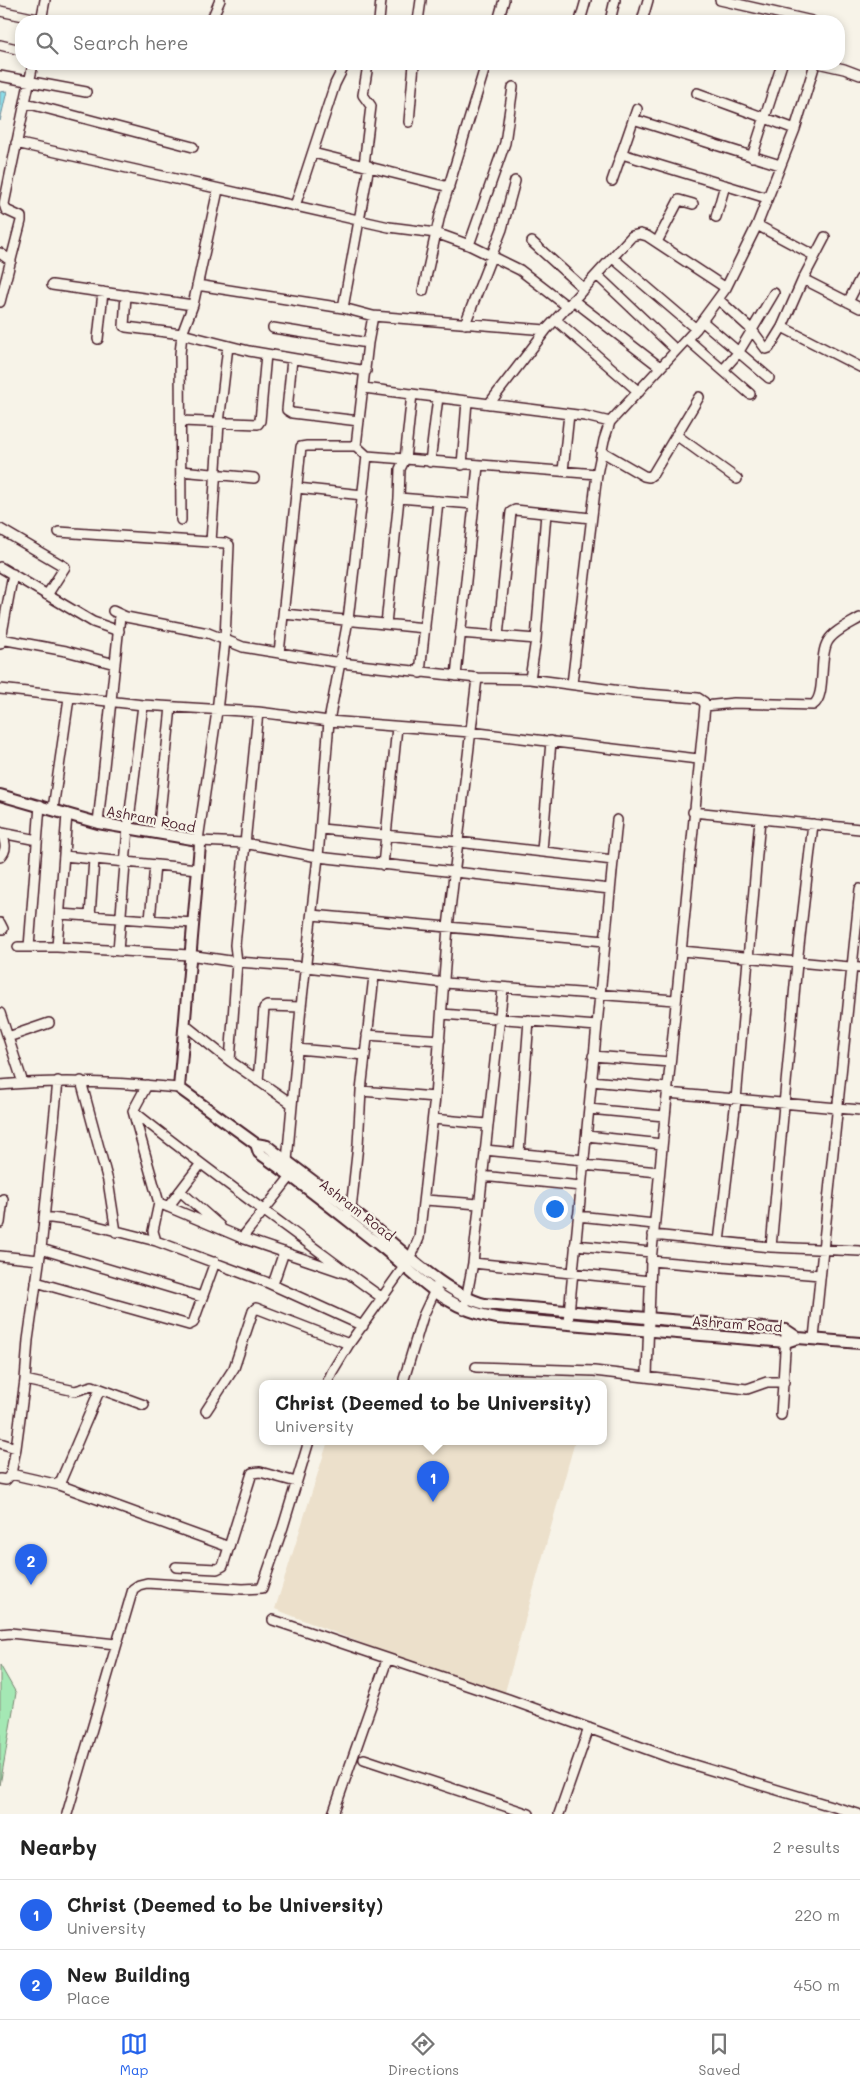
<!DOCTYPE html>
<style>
body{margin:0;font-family:Mali,sans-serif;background:#f2f2f2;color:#222}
.you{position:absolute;left:554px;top:1208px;width:18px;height:18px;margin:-12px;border:4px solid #fff;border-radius:50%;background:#1a73e8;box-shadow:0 0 0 8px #1a73e833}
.badge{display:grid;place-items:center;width:32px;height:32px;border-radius:50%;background:#2563eb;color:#fff;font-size:16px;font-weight:700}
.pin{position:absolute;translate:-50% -41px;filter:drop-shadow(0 1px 2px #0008)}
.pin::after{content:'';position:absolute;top:26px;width:18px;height:15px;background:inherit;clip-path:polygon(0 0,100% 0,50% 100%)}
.popup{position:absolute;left:259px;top:1380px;width:348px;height:65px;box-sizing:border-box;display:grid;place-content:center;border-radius:10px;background:#fff;filter:drop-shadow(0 1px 4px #0005);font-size:16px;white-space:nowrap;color:#767676}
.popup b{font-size:19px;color:#222}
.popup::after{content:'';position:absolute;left:50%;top:100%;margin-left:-10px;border:10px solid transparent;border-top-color:#fff}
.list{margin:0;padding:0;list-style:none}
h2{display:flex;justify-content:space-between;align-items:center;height:65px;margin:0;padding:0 20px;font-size:21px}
h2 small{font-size:16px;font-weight:400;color:#767676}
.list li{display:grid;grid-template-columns:32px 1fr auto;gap:15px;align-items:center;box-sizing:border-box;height:70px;padding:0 20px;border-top:1px solid #e0e0e0}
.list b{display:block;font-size:19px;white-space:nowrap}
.list p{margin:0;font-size:16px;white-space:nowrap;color:#767676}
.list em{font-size:16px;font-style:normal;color:#767676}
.icon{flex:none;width:28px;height:28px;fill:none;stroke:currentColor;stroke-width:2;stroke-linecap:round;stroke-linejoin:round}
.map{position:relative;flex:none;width:860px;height:1814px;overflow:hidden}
.search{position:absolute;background:#fff;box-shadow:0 2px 8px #0003;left:15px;right:15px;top:15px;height:55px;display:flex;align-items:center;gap:12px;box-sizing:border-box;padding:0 18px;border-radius:20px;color:#767676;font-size:19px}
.sheet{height:205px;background:#fff}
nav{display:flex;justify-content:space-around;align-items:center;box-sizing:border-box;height:70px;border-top:1px solid #e0e0e0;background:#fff;font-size:14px;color:#767676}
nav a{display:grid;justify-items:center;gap:2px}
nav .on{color:#2563eb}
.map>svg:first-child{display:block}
.built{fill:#ece0cb}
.green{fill:#a4e8b4;stroke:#778470}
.water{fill:#8cdce7;stroke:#72909c}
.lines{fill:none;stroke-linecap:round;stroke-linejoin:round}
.minor-casing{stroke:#4a1f2b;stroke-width:12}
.tertiary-casing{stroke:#4a1f2b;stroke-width:14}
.minor{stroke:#f7f3e8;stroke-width:9}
.tertiary{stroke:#f7f3e8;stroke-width:10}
.labels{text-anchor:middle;stroke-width:4.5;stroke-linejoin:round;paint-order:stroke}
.street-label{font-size:14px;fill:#4a1f2b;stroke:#f7f3e8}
</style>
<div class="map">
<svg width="860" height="1814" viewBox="0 0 860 1814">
<rect width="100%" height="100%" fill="#f7f3e8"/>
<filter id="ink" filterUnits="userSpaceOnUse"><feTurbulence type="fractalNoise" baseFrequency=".02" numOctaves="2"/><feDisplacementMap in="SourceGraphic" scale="10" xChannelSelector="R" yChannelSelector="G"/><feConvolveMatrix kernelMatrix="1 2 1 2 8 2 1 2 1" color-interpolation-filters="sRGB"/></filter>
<g filter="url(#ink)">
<path class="built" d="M 328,1441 L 575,1441 L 503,1699 L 275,1609 Z"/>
<path class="green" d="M 0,1665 L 16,1693 L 0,1785 Z"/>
<path class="water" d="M 7,91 L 0,121 L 0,92 Z"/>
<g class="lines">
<defs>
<path id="minor" d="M 720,0 L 812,21
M 0,11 L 47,21
M 41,21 L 45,0
M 211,21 L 220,0
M 379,21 L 381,0
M 418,21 L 421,0
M 498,21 L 504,0
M 580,21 L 586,0
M 610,21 L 615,0
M 642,21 L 648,0
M 0,45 L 21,50
M 822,64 L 844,69 L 860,75
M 0,76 L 86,92
M 513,87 L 505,143 L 469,245 L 520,270 L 568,307
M 697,93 L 795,129
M 26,103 L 193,147
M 633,119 L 780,165
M 409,122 L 414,64
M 16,143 L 389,227 L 436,233 L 469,245
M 313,153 L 449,187
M 622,154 L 767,198
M 752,157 L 782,64
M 364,165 L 371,106 L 363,95 L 367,71 L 365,64
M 612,181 L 637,109
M 295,206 L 335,84 L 345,64
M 716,217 L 725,185
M 757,225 L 815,256
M 532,242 L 584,289
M 657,242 L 679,200 L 693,204
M 0,253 L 11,261
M 613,258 L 696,329
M 597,275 L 676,350
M 803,279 L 860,308
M 52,285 L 193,305
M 197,285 L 343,308 L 373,316 L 546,330
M 423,291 L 440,215 L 486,64
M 126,295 L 124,326 L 126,327 L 182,334 L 249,351 L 366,371
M 718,299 L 752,330 L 774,293
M 573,300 L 660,367
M 0,302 L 21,221 L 21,217 L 6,210 L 4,204 L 33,64
M 848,302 L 860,279
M 343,308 L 369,166
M 556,320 L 639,392
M 702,321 L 769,378
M 465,324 L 502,229 L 515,181
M 782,327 L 803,279 L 825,237
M 273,328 L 368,343
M 98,339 L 103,292
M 687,339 L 750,394
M 292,359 L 287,410 L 292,413 L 359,421
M 723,370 L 738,353 L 752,330 L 766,349 L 769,348 L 782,327 L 860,367
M 364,388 L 585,416 L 610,422
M 489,404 L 546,330 L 632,236 L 640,234 L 647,236 L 726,288
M 181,421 L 258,424 L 260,421 L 266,354
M 676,435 L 737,479
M 601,451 L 644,476 L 649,477 L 653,474 L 699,397
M 367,456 L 597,474
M 430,462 L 438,397
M 462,465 L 467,401
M 181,471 L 254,478
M 563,471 L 569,414
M 297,488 L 363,495
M 399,498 L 473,504
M 181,520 L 180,354 L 182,334 L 193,305 L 218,190
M 0,529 L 65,567 L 47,595
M 59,532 L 225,543 L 229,545 L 225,640 L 217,711 L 198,840
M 211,542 L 219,423 L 228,346
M 0,567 L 93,622 L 119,631
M 113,611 L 126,617 L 208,633 L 243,647 L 341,663 L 477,678 L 530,679 L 636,693 L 698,698 L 704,702 L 705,706 L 651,1261 L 647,1376
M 284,614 L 425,628
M 386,624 L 399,498 L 400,469 L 405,459 L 412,394
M 460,633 L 536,639
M 498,636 L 511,512 L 515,510 L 591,518
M 1,639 L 66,651 L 115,664
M 0,644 L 13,574
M 279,653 L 301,447 L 307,446 L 356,446
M 420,673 L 438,501
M 456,676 L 478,466
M 530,679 L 536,639 L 546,513
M 572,684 L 597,474 L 604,440 L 610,422 L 696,329 L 726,288 L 757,225 L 795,129 L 815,64
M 0,689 L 143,705 L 258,712 L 329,721 L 470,732 L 698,759
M 705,706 L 734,703 L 813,705 C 827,696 818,656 828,641 C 834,631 850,624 860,618
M 53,809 L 69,698
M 693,812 L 860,829
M 98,823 L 120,616
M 321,829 L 458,842 L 613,860
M 0,832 L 2,833 C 5,842 8,850 0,857
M 2,833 L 37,840
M 158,833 L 171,707
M 199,841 L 244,843 L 318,857 L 610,889
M 542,851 L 551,741
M 64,856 L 198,869
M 383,865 L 397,727
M 60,914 L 193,923
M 312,915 L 605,941
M 90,916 L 94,859
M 150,920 L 155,865
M 0,923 L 3,929
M 18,947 L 57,947 L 189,955 L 237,962 L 306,967 L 445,983 L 675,1000
M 29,947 L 40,805
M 57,947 L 67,814
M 118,951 L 128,828 L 143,705
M 682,951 L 860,968
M 0,1013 L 23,1083
M 442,1014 L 597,1026
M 185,1025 L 230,1061 L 292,1104
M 367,1035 L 440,1040
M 8,1037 L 49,1023
M 297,1049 L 365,1055
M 593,1056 L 670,1062
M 230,1061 L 237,962 L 235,945 L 258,712
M 81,1081 L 108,1181 L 116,1232
M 258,1081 L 264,1008 L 267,1006 L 301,1007
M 591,1081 L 667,1088
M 0,1085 C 60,1079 119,1082 179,1088
M 147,1085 L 133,1111 L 159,1203 L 242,1238 L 345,1273
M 361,1091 L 435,1097
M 667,1093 L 860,1110
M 589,1109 L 664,1116
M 133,1111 C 188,1155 244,1196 301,1238 C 328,1258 354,1278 381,1297
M 433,1119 L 487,1124
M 587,1136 L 662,1144
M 485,1150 L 584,1160
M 519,1153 L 529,1020
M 583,1165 L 659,1172
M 283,1166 L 287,1161 L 301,1007 L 318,857 L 329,721 L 348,620 L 367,456 L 356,446 L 368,343 L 373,316
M 482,1176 L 581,1186
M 180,1191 L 220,1226
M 425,1200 L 479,1204
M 159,1203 L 153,1231 L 156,1241 L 266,1282 L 363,1326
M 168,1207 L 200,1165
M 348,1213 L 351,1209 L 358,1145 L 361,1091 L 374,976
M 578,1216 L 654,1224
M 44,1217 L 81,1222 L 156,1241
M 0,1223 L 3,1199
M 653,1235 L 771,1247 L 860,1251
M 242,1238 L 291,1176
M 719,1242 L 736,1100 L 760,819
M 575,1245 L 651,1252
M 771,1247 L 797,963 L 813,824
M 41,1249 L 202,1297
M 0,1256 L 39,1260
M 651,1261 L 820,1275
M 473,1263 L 650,1281
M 36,1282 L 189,1325 L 193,1323 L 215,1262
M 273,1284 L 284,1252
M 464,1310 L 473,1263 L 503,988
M 568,1323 L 617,820
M 814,1338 L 860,889
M 476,1367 L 594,1371 L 747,1389 L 767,1382 L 784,1382
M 404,1379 L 423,1316 L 437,1286
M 25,1380 L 75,1391 L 92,1386 L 144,1405
M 327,1383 L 332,1372 L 349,1344 L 411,1257 L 419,1238 L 435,1097 L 448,927 L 477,678
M 206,1411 L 234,1368 L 253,1311 L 256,1308 L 349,1344
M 781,1415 L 786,1335
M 0,1443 L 16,1448
M 11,1474 L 59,1485 L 229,1547
M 0,1479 L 6,1480 L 11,1474 L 16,1448 L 25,1380 L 28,1340 L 41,1249 L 58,1081
M 59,1485 L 100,1389
M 176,1567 L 217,1569 L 223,1566 L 252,1473 L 260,1472 L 296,1482
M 273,1620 L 508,1699 L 674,1759 L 858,1814
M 0,1634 L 10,1633 L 116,1644
M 364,1759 L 529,1814
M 67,1814 L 133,1589 L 139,1585 L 147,1583 L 243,1589 L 262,1588 L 283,1527 L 309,1441
M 333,1814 L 387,1660
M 559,1814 L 589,1728"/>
<path id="tertiary" d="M 0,795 L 98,823 L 198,840 L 200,845 L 179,1088 L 256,1144 L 267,1146 C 302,1173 338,1199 373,1227 C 404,1252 447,1295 485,1304 L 786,1330 L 798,1338
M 256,1144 L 259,1153 C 302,1183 342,1216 383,1248 C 422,1280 445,1309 497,1318 L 786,1342 L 798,1338 L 860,1343"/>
</defs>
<use href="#minor" class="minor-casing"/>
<use href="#tertiary" class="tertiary-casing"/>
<use href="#minor" class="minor"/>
<use href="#tertiary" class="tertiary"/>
</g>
</g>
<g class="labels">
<g class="street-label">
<text transform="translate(151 819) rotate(11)" y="5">Ashram Road</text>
<text transform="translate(357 1210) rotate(38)" y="5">Ashram Road</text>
<text transform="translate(737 1324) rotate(4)" y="5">Ashram Road</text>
</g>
</g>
</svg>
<div class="you"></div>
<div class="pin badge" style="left:433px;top:1502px">1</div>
<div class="popup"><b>Christ (Deemed to be University)</b>University</div>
<div class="pin badge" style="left:31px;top:1585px">2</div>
<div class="search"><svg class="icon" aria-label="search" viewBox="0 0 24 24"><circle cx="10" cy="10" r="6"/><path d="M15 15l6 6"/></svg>Search here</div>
</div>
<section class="sheet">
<h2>Nearby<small>2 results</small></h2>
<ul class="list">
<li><span class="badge">1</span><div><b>Christ (Deemed to be University)</b><p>University</p></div><em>220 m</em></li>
<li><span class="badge">2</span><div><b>New Building</b><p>Place</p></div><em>450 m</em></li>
</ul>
</section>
<nav>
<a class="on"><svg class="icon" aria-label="map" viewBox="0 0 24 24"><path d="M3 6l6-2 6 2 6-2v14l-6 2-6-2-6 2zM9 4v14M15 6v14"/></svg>Map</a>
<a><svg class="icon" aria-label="directions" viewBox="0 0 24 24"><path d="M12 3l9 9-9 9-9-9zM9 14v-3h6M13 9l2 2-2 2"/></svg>Directions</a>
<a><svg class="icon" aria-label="saved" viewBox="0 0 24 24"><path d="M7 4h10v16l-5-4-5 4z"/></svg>Saved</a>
</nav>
